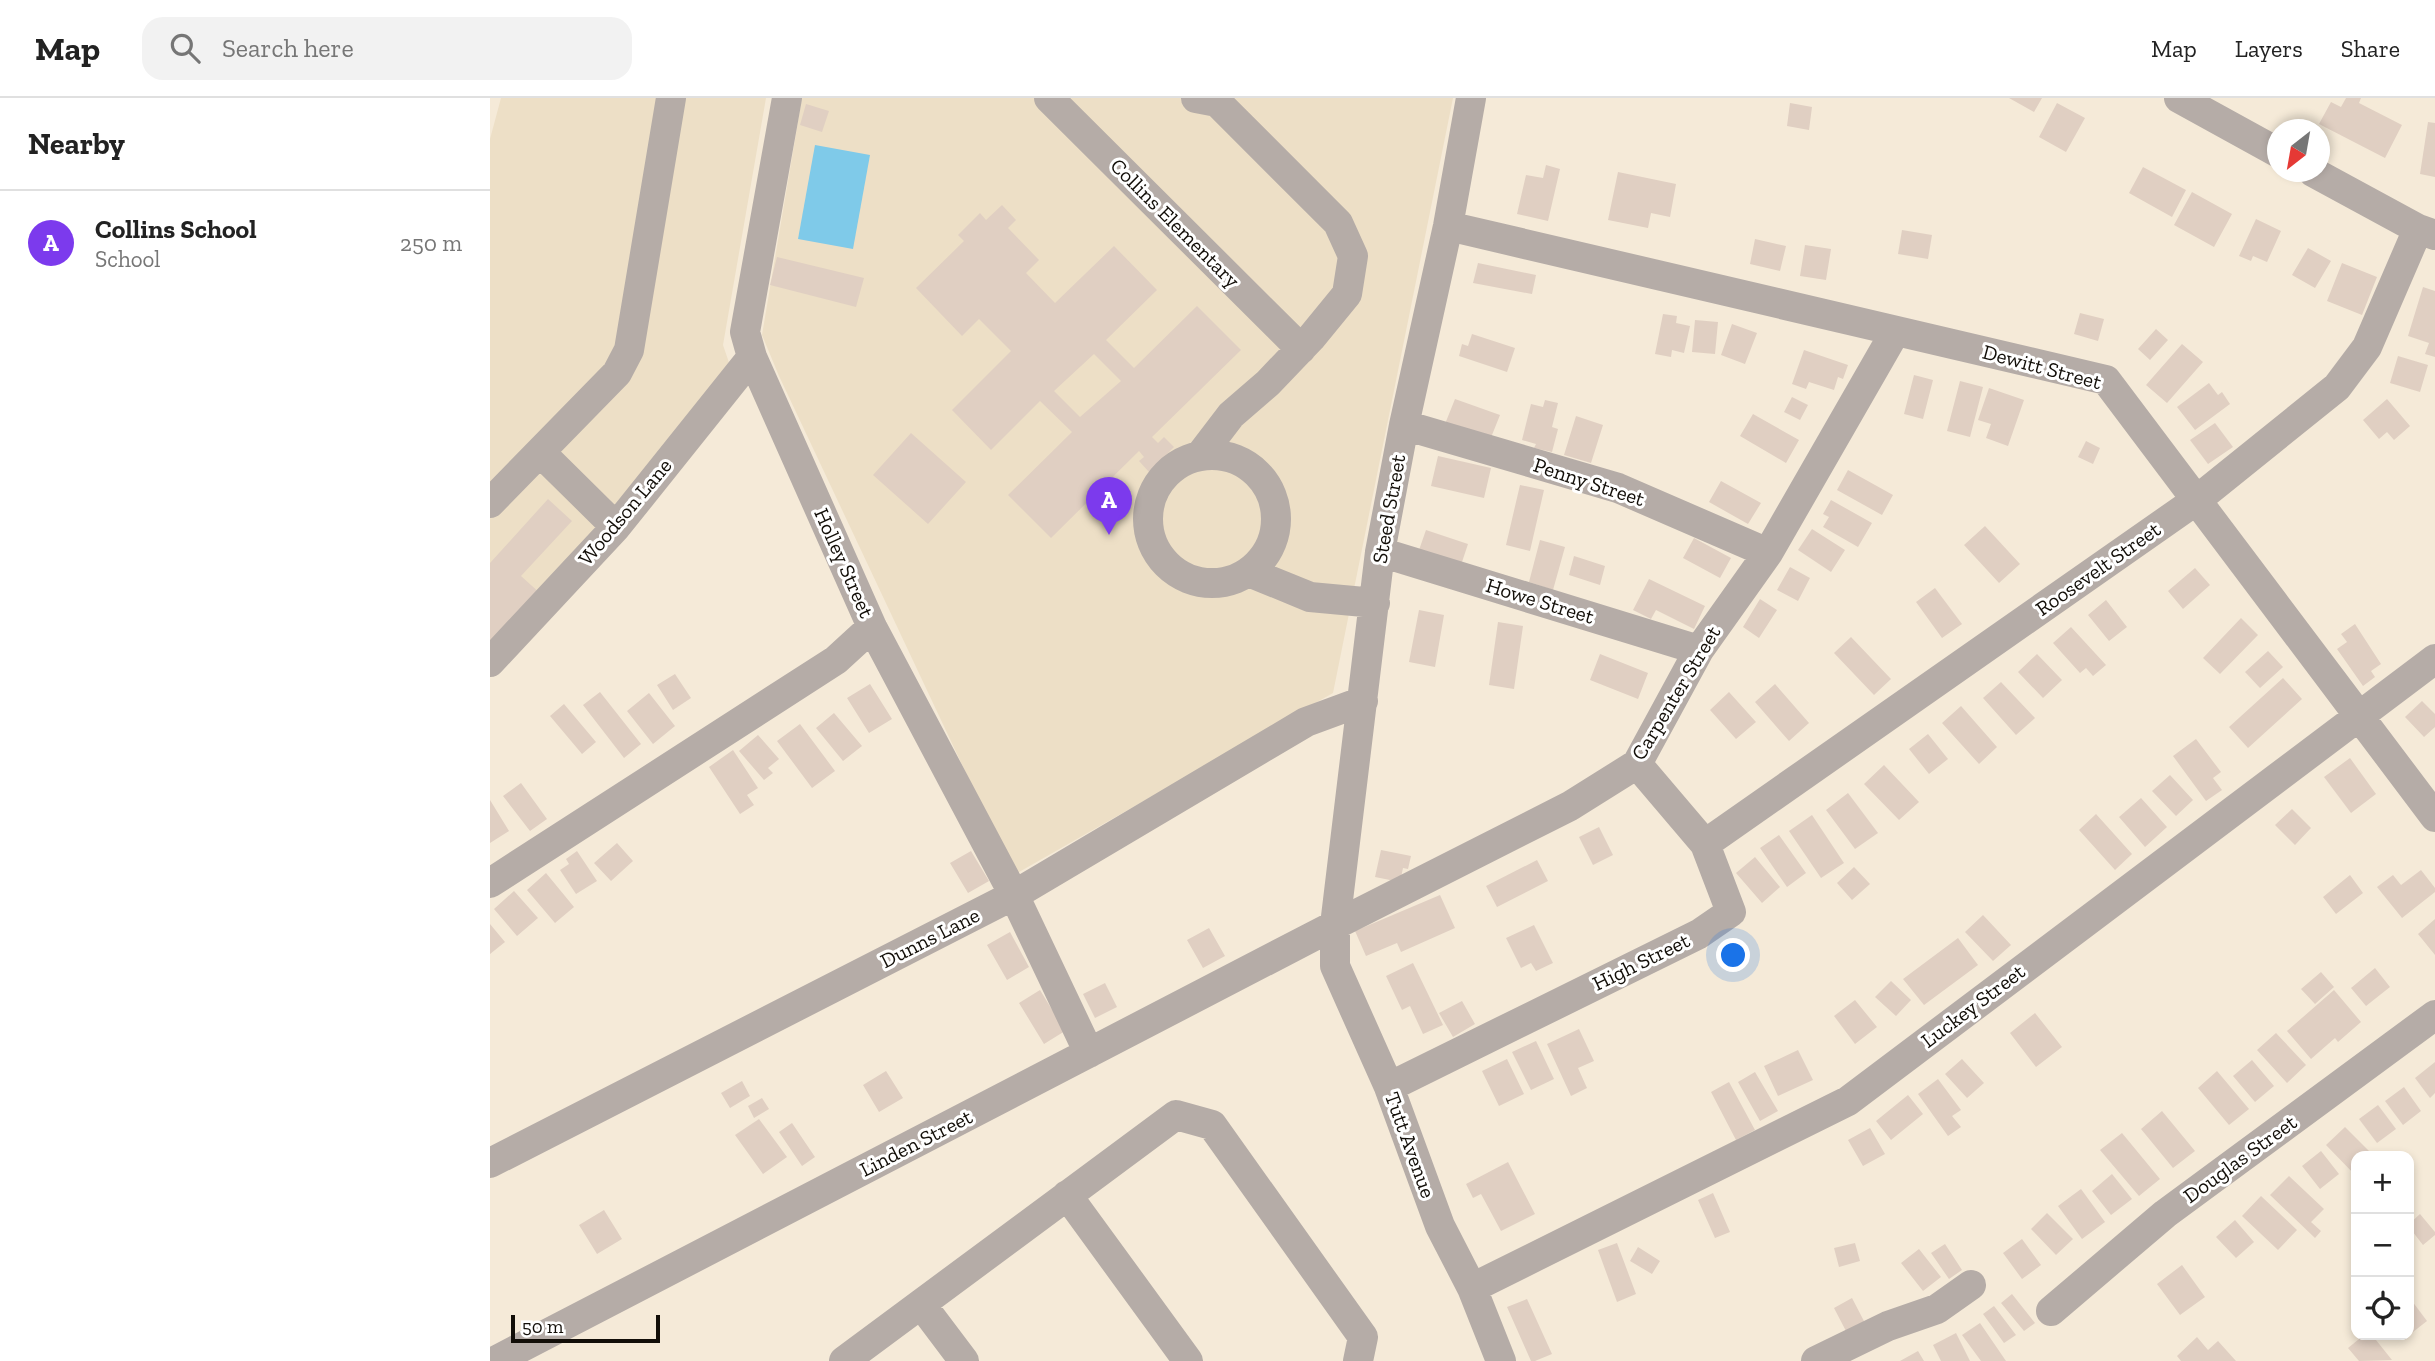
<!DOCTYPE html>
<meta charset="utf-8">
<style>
body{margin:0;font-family:"Zilla Slab",serif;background:#f2f2f2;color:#222}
.controls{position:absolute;right:21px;bottom:21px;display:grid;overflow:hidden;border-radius:14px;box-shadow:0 4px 10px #0003}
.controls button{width:63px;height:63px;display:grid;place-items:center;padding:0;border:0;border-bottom:2px solid #e0e0e0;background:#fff;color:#222;font:35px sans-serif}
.compass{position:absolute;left:1777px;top:21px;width:63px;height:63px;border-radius:50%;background:#fff;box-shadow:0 4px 10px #0003;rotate:211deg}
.scale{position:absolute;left:21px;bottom:18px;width:149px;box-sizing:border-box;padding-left:7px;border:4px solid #120e08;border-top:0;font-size:19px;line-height:24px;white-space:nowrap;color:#120e08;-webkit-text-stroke:5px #fff;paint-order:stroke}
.you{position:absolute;left:1244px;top:858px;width:24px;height:24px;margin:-18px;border:5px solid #fff;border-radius:50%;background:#1a73e8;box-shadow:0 0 0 10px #1a73e833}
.badge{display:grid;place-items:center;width:46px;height:46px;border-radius:50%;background:#7c3aed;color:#fff;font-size:23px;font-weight:700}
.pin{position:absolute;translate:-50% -58px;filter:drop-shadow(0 2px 4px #0008)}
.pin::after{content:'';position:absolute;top:37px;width:24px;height:21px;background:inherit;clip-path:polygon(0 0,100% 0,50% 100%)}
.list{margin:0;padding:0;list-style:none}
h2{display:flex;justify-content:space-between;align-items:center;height:91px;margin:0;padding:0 28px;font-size:30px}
h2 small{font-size:23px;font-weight:400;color:#767676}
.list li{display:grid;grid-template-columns:46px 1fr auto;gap:21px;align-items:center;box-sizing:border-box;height:105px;padding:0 28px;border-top:2px solid #e0e0e0}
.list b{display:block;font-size:26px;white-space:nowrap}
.list p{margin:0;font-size:23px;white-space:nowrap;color:#767676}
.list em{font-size:23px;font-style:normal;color:#767676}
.icon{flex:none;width:38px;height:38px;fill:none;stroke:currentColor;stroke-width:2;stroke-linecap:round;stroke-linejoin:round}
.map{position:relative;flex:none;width:1945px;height:1263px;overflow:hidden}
header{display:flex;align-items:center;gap:42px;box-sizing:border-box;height:98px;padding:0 35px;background:#fff;border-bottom:2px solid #e0e0e0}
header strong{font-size:33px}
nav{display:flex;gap:38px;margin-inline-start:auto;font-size:24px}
.search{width:490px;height:63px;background:#f2f2f2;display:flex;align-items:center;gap:18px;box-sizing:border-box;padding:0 24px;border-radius:21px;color:#767676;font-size:26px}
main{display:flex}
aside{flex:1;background:#fff}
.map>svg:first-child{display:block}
.built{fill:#eddfc6}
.water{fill:#7fcae9}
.building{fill:#e0cfc2;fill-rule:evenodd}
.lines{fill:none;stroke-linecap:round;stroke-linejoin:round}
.minor{stroke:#b5aca7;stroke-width:30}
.labels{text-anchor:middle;stroke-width:6;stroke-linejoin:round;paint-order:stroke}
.street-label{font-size:21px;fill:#120e08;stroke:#fff}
</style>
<header>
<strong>Map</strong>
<div class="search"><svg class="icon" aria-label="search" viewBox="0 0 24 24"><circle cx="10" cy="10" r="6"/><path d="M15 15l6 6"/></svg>Search here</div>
<nav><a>Map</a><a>Layers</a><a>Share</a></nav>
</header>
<main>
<aside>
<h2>Nearby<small></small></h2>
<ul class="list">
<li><span class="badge">A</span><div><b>Collins School</b><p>School</p></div><em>250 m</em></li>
</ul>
</aside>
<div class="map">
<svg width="1945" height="1263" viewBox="0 0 1945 1263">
<rect width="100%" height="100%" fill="#f5ead8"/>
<path class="built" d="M 11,0 L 276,0 L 233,247 L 250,297 L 0,573 L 0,41 Z
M 312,0 L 963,0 L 843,595 L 524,777 L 289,278 L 272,237 Z"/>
<path class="water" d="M 325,47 L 380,57 L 363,151 L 308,141 Z"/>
<path class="building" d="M 1519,0 L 1552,0 L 1544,14 Z
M 1856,0 L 1871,0 L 1869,5 L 1912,27 L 1895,60 L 1829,26 L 1841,4 L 1851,9 Z
M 1300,5 L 1322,9 L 1319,32 L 1297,28 Z
M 1567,5 L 1595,20 L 1576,54 L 1549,39 Z
M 316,6 L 339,13 L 332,34 L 310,27 Z
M 1938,24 L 1945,25 L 1945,79 L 1930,76 Z
M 1056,67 L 1070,71 L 1058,123 L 1027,116 L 1036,77 L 1053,80 Z
M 1653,69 L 1696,92 L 1682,119 L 1639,95 Z
M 1128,74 L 1186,86 L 1180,119 L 1161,115 L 1158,130 L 1118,122 Z
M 1702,94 L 1742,116 L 1724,149 L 1684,127 Z
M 512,107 L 526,122 L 518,130 L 549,162 L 536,175 L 565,205 L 624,148 L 667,192 L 616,242 L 644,270 L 707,208 L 751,252 L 662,339 L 668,345 L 674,339 L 684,349 L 659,374 L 649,363 L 654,359 L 649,353 L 561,440 L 518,397 L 582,334 L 550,303 L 501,352 L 462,312 L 521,253 L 489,221 L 472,238 L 426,190 L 474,143 L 468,137 L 490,115 L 496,122 ZM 604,256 L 631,283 L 590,319 L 564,293 Z
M 1766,121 L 1791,133 L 1777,164 L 1763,158 L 1761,163 L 1749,158 Z
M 1412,132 L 1442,137 L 1438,161 L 1408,156 Z
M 1265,141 L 1296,148 L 1290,173 L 1260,166 Z
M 1315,147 L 1341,151 L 1336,182 L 1310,178 Z
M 1818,150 L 1841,163 L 1825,190 L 1802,177 Z
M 287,159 L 374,180 L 366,209 L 280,187 Z
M 988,165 L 1046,177 L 1042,196 L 983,185 Z
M 1852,165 L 1887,179 L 1872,217 L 1837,203 Z
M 1933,189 L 1945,193 L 1945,259 L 1935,256 L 1939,245 L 1918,238 Z
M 1590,215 L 1614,221 L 1608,243 L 1584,236 Z
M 1173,216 L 1187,218 L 1186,225 L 1200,228 L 1194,255 L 1182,252 L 1181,259 L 1165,256 Z
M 1205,222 L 1228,224 L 1225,256 L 1202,254 Z
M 1242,226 L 1267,235 L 1255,266 L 1231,257 Z
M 1666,231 L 1678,242 L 1660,262 L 1648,251 Z
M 982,236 L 1025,250 L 1017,274 L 969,258 L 972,246 L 978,248 Z
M 1692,246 L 1713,264 L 1677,305 L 1656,287 Z
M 1314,252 L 1358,267 L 1353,281 L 1348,279 L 1344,292 L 1319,284 L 1316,291 L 1302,286 Z
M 1908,258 L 1938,267 L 1930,294 L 1900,285 Z
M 1424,277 L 1443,282 L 1433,321 L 1414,316 Z
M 1470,283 L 1493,289 L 1480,339 L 1457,333 Z
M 1719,285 L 1728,297 L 1732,294 L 1740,306 L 1705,332 L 1687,309 Z
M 1499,290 L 1534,302 L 1518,348 L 1496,340 L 1501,326 L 1488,322 Z
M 1302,299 L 1318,307 L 1310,322 L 1294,314 Z
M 965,301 L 1010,317 L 1000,342 L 955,326 Z
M 1897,301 L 1920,328 L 1904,342 L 1897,334 L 1889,341 L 1873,322 Z
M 1055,302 L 1068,305 L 1062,329 L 1068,331 L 1062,354 L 1044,350 L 1046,346 L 1032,342 L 1041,306 L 1053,309 Z
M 1263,316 L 1309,342 L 1296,365 L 1250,338 Z
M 1086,318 L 1113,327 L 1101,365 L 1074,357 Z
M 1725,325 L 1743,349 L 1718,366 L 1700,342 Z
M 421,335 L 476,384 L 438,426 L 383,377 Z
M 1596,343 L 1610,350 L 1603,366 L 1588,359 Z
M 948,358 L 1001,370 L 994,400 L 941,388 Z
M 1358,372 L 1403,397 L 1392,417 L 1347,392 Z
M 1231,383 L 1271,405 L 1258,426 L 1219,404 Z
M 1030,387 L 1054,392 L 1040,453 L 1016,447 Z
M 58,401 L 82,423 L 31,478 L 52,497 L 0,554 L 0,465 Z
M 1341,402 L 1382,425 L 1368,449 L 1333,429 L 1339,419 L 1333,416 Z
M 1495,428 L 1530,466 L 1509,485 L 1474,447 Z
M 1322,431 L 1355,452 L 1341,474 L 1308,452 Z
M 936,432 L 978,446 L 971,467 L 929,452 Z
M 1204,440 L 1241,460 L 1230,480 L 1193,460 Z
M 1050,442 L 1075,449 L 1063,492 L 1039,484 Z
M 1084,458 L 1115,468 L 1110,487 L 1079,477 Z
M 1300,469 L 1320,480 L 1308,503 L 1287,492 Z
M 1705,470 L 1720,487 L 1693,511 L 1678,493 Z
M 1159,481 L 1215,508 L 1204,531 L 1166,512 L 1161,521 L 1143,512 Z
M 1445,490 L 1472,526 L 1452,540 L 1426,504 Z
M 1270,501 L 1287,512 L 1269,540 L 1253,529 Z
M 1616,502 L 1637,529 L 1619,543 L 1598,517 Z
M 929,512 L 954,517 L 945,569 L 919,564 Z
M 1751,520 L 1768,537 L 1730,576 L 1713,560 Z
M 1008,524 L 1033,528 L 1024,591 L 999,587 Z
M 1865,526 L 1891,566 L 1881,573 L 1885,579 L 1873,588 L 1847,551 L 1857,544 L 1851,536 Z
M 1581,529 L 1616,567 L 1603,578 L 1596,570 L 1590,575 L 1563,545 Z
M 1361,539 L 1401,581 L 1384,597 L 1344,555 Z
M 1778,553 L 1793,569 L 1770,590 L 1755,574 Z
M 1110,556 L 1158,575 L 1148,601 L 1100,582 Z
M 1547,556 L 1572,582 L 1553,600 L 1528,574 Z
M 185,576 L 201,600 L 183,612 L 167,587 Z
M 1793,580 L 1812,601 L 1758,650 L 1739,629 Z
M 1511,584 L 1545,620 L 1526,637 L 1493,600 Z
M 380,586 L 402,621 L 379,635 L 357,600 Z
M 1285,586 L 1319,625 L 1299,643 L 1265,604 Z
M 110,594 L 151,646 L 134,660 L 93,607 Z
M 1239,594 L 1266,624 L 1246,641 L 1220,612 Z
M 159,595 L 185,628 L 163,646 L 137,613 Z
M 1932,603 L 1945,616 L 1945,629 L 1934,639 L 1915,619 Z
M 74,606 L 106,644 L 92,656 L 60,618 Z
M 1471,608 L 1507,649 L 1489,666 L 1452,625 Z
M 344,615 L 372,648 L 353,663 L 326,630 Z
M 310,626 L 345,673 L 322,690 L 287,643 Z
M 1438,636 L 1458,661 L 1439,676 L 1419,651 Z
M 268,637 L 289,661 L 278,670 L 283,675 L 274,682 L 249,653 Z
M 1706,641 L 1731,674 L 1723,680 L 1732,692 L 1716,703 L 1683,658 Z
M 243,652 L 268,690 L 257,697 L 264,707 L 250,716 L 219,669 Z
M 1860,660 L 1886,696 L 1861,715 L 1834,679 Z
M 1394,667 L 1429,704 L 1409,722 L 1374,686 Z
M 1680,677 L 1703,702 L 1686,718 L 1662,693 Z
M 31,685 L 57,721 L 40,733 L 13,698 Z
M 1358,695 L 1388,735 L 1365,751 L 1336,712 Z
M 1651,700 L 1677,729 L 1655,749 L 1629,719 Z
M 0,702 L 19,733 L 0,745 Z
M 1802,711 L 1821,730 L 1805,747 L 1785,727 Z
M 1606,716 L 1642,756 L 1625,772 L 1589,732 Z
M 1322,717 L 1354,765 L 1331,780 L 1299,733 Z
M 1109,729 L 1123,757 L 1103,767 L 1089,739 Z
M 1289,737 L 1316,775 L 1297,789 L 1270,750 Z
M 127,745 L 143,763 L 121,783 L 104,765 Z
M 891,752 L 921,758 L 918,771 L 913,770 L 910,784 L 885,779 Z
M 87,753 L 107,783 L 86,796 L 70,772 L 79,766 L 76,761 Z
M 481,753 L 499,783 L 478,795 L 460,765 Z
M 1265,759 L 1290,789 L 1272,805 L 1246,775 Z
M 1047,762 L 1058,783 L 1007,809 L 996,788 Z
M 1364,769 L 1380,786 L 1362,802 L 1347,785 Z
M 1931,772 L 1945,790 L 1945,794 L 1912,820 L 1887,789 L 1903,777 L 1911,787 Z
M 56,775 L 84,809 L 65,825 L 37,792 Z
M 1860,777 L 1873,795 L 1846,816 L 1833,799 Z
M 24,793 L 48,820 L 27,838 L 4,811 Z
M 950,797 L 965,830 L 911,854 L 907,845 L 876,858 L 865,833 Z
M 1493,817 L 1521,847 L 1503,863 L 1475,834 Z
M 1945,821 L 1945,857 L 1928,836 Z
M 0,826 L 15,844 L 0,856 Z
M 1044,827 L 1063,865 L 1046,873 L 1041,865 L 1031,870 L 1016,840 Z
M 719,830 L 735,858 L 713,870 L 697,842 Z
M 520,834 L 539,869 L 517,882 L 497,847 Z
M 1468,840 L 1488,867 L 1434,907 L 1413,881 Z
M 923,865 L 953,927 L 933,936 L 920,908 L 912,912 L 896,878 Z
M 1885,870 L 1900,889 L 1876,908 L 1861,890 Z
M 1831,874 L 1844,889 L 1825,906 L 1811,891 Z
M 1401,883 L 1421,902 L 1406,918 L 1385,899 Z
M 615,885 L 627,909 L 605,920 L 593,896 Z
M 550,892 L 575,933 L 554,946 L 529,905 Z
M 1844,892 L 1871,924 L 1848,944 L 1845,940 L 1821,961 L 1797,933 Z
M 1365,902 L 1387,929 L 1365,946 L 1344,918 Z
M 972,903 L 985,926 L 963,939 L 949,915 Z
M 1545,915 L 1572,949 L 1546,969 L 1520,935 Z
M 1089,931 L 1104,963 L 1088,970 L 1097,990 L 1081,998 L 1057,946 Z
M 1786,935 L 1816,967 L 1797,985 L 1767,952 Z
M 1046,943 L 1064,981 L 1041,992 L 1022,954 Z
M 1308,952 L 1323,982 L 1288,998 L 1274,968 Z
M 1017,961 L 1034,996 L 1009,1008 L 992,973 Z
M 1472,961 L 1494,985 L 1477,1000 L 1455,976 Z
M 1762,962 L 1784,988 L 1765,1004 L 1743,978 Z
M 1945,964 L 1945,995 L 1940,1000 L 1925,980 Z
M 396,973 L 413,1000 L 389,1014 L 373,987 Z
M 1727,973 L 1759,1011 L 1739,1027 L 1708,990 Z
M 1265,974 L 1288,1013 L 1270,1023 L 1248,984 Z
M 1448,981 L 1471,1012 L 1462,1018 L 1471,1029 L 1458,1038 L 1428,996 Z
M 252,983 L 260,998 L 240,1010 L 231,995 Z
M 1239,984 L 1265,1032 L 1246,1042 L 1221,994 Z
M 1914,989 L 1931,1013 L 1913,1027 L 1895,1003 Z
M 1418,997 L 1433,1016 L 1401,1042 L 1386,1023 Z
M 272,1000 L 279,1011 L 264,1020 L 258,1008 Z
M 1888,1007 L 1906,1031 L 1887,1045 L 1869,1021 Z
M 1672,1013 L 1705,1053 L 1683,1070 L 1651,1031 Z
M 269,1021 L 297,1059 L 273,1076 L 245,1037 Z
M 302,1025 L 325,1059 L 312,1068 L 289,1034 Z
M 1855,1029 L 1884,1058 L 1866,1058 L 1866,1078 L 1836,1047 Z
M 1380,1030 L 1395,1056 L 1373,1068 L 1358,1042 Z
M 1632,1035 L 1670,1081 L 1649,1098 L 1610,1052 Z
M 1831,1053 L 1849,1076 L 1830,1091 L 1812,1068 Z
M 1018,1064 L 1045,1116 L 1011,1133 L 991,1096 L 983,1100 L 976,1086 Z
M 1622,1076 L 1642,1101 L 1621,1117 L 1602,1093 Z
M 1799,1078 L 1834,1111 L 1821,1124 L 1831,1133 L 1825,1140 L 1780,1097 Z
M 1591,1091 L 1615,1124 L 1592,1141 L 1568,1108 Z
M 1223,1095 L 1240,1134 L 1225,1140 L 1208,1102 Z
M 1771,1098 L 1807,1132 L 1788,1152 L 1752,1118 Z
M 114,1112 L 132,1141 L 107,1156 L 89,1127 Z
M 1557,1115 L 1583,1141 L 1566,1157 L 1541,1131 Z
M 1930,1116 L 1945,1134 L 1945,1137 L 1933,1147 L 1919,1129 L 1919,1126 Z
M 1745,1122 L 1764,1144 L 1746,1160 L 1726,1139 Z
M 1532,1141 L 1551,1167 L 1532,1181 L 1513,1155 Z
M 1127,1145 L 1146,1196 L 1127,1204 L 1108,1152 Z
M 1365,1145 L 1370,1163 L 1349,1169 L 1344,1150 Z
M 1455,1146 L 1472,1172 L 1459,1181 L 1441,1155 Z
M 1148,1149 L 1170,1163 L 1162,1176 L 1140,1163 Z
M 1429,1151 L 1451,1179 L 1433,1193 L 1411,1165 Z
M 1692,1167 L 1715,1199 L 1690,1217 L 1667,1186 Z
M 1522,1196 L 1545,1225 L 1534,1233 L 1511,1205 Z
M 1919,1199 L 1937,1223 L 1914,1241 L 1911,1237 L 1919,1237 Z
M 1362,1200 L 1375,1225 L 1357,1235 L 1344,1210 Z
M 1037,1201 L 1062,1256 L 1045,1263 L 1041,1263 L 1017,1209 Z
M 1504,1208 L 1526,1237 L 1514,1245 L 1493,1216 Z
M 1490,1225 L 1516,1263 L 1491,1263 L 1472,1237 Z
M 1466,1235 L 1480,1263 L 1451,1263 L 1443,1247 Z
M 1874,1237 L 1882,1237 L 1902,1262 L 1869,1263 L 1858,1250 Z
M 1707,1239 L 1718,1252 L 1728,1243 L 1746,1263 L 1691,1263 L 1687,1258 Z
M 1428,1253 L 1434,1263 L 1410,1263 Z"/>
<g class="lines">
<path class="minor" d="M 297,0 L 255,234 L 262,259 L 382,529 L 524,797 L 599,955
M 559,0 L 811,251
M 706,0 L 727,4 L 848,125 L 863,158 L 857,196 L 821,240 L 778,285 L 741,317 L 712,355
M 981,0 L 958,128 L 914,327 L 890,454 L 845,827 L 845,868 L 899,989 L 950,1128 L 982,1190 L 1011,1263
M 1689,0 L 1787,54
M 1823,74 L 1928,131 L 1945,137
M 958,128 L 1616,282 L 1945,719
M 914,327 L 1128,390 L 1278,455
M 50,354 L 126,429
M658 421a64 64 0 1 1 128 0a64 64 0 1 1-128 0Z
M 0,405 L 127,275 L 139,252 L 181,0
M 890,454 L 1209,552
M 759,474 L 820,499 L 885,505
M 0,564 L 126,429 L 262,259
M 1215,746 L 1708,401 L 1847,289 L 1877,249 L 1928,131
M 0,785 L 346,562 L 382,529
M 899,989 L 1209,836 L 1241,814 L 1215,746 L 1147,666
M 0,1065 L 524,797 L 816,624 L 873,603
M 577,1097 L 698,1263
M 982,1190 L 1358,1003 L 1945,561
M 431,1206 L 474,1263
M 1561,1213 L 1675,1116 L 1945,917
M 5,1263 L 845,827 L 1080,708 L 1147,666 L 1209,552 L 1278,455 L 1405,234
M 354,1263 L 686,1017 L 722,1027 L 873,1239 L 868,1263
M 1326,1263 L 1398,1228 L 1447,1211 L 1481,1187"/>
</g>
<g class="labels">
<g class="street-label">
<text transform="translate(685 125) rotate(45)" y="7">Collins Elementary</text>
<text transform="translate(1552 269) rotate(15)" y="7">Dewitt Street</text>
<text transform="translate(1099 384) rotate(18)" y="7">Penny Street</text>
<text transform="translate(899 411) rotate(-80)" y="7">Steed Street</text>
<text transform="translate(135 414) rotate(-50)" y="7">Woodson Lane</text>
<text transform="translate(354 465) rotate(66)" y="7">Holley Street</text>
<text transform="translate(1608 471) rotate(-35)" y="7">Roosevelt Street</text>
<text transform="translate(1050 503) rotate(17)" y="7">Howe Street</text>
<text transform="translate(1186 595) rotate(-59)" y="7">Carpenter Street</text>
<text transform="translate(440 840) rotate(-27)" y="7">Dunns Lane</text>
<text transform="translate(1151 864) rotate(-26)" y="7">High Street</text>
<text transform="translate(1483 908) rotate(-37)" y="7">Luckey Street</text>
<text transform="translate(426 1045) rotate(-27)" y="7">Linden Street</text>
<text transform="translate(920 1047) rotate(70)" y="7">Tutt Avenue</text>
<text transform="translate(1750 1061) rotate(-36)" y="7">Douglas Street</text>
</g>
</g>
</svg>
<div class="controls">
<button>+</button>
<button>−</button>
<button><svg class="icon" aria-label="locate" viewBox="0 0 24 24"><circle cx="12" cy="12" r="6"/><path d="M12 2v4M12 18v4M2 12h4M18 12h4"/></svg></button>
</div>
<svg class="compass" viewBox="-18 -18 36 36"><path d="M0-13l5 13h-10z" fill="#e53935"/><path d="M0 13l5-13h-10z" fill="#767676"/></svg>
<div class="scale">50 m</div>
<div class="you"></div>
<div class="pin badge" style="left:619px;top:437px">A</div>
</div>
</main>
